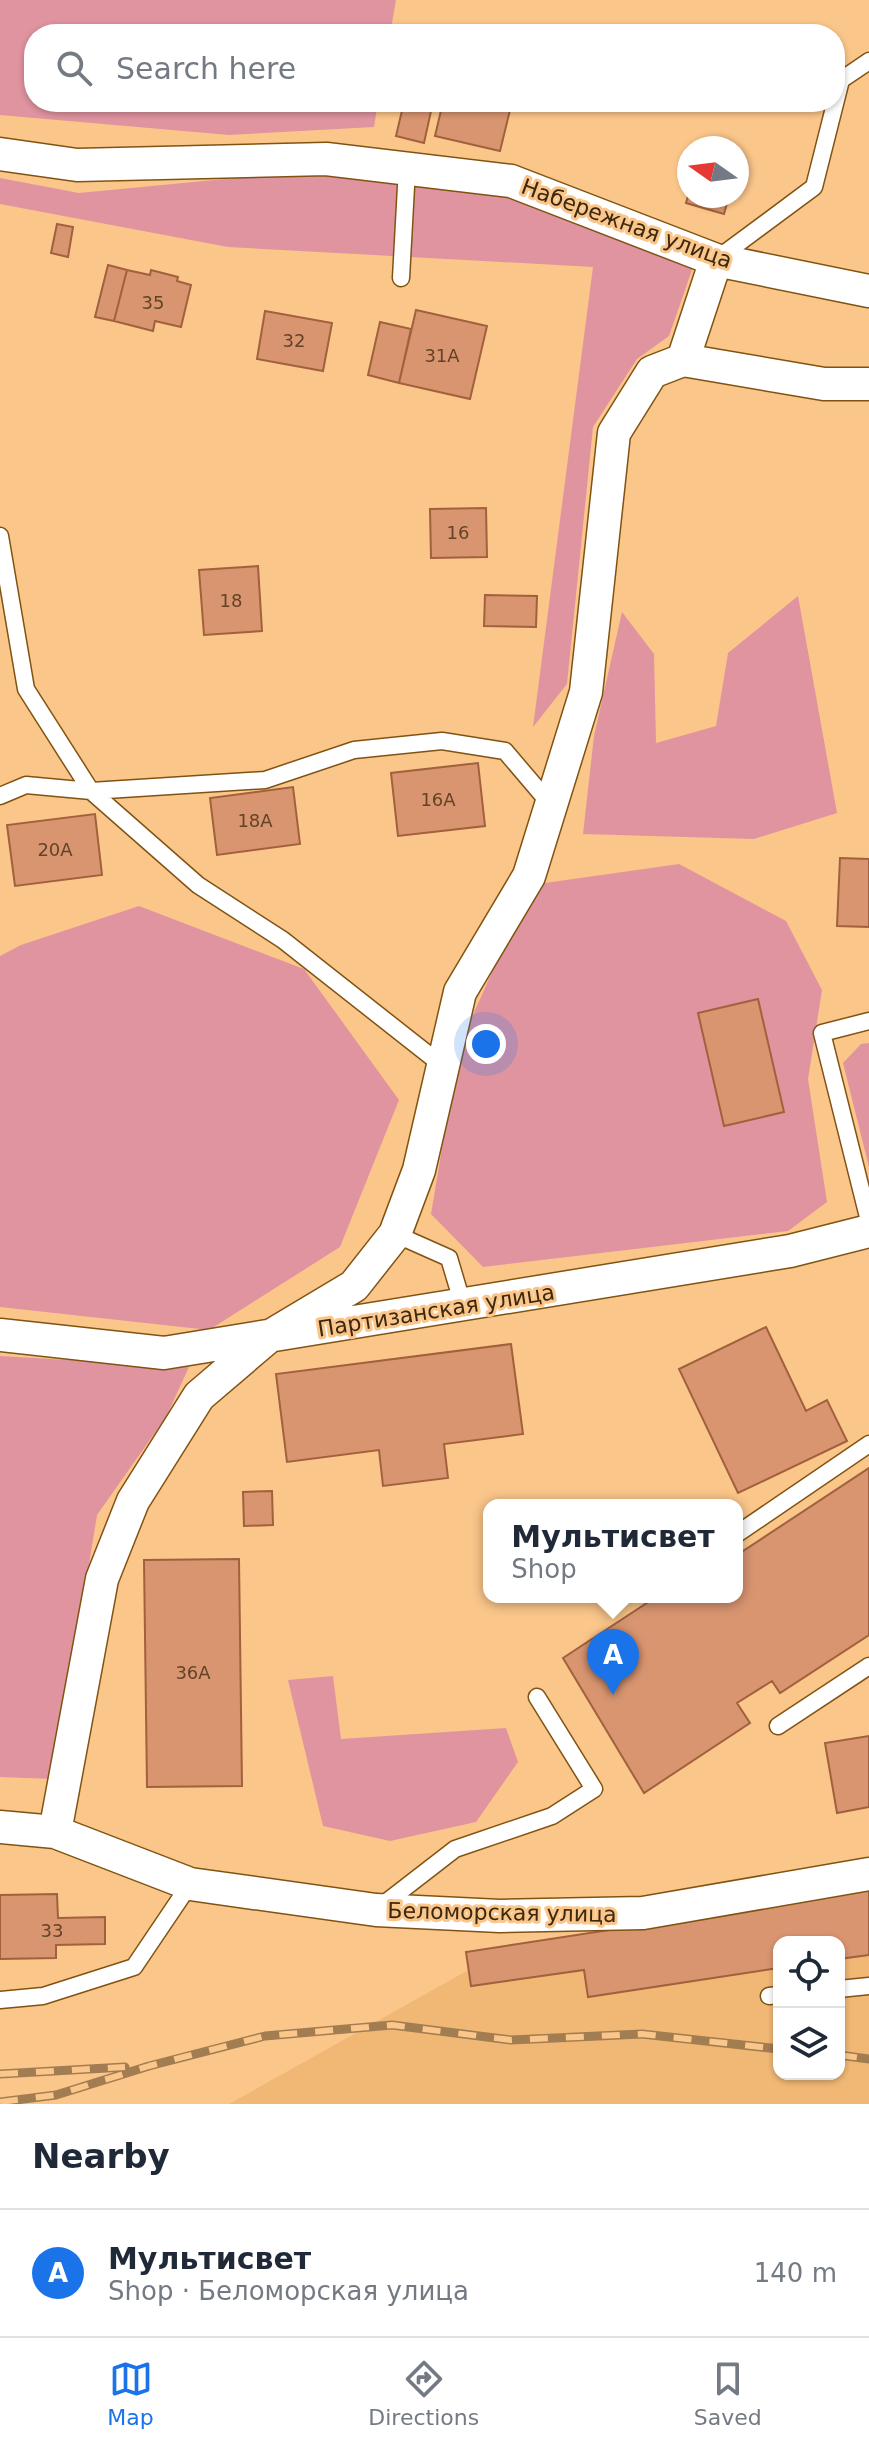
<!DOCTYPE html>
<meta charset="utf-8">
<style>
body{margin:0;font-family:"DejaVu Sans",sans-serif;background:#f2f2f3;color:#1f2937}
.controls{position:absolute;right:24px;bottom:24px;display:grid;overflow:hidden;border-radius:16px;box-shadow:0 2px 6px #0004}
.controls button{width:72px;height:72px;display:grid;place-items:center;padding:0;border:0;border-bottom:2px solid #e0e1e3;background:#fff;color:#1f2937;font:40px sans-serif}
.compass{position:absolute;left:677px;top:136px;width:72px;height:72px;border-radius:50%;background:#fff;box-shadow:0 2px 6px #0004;rotate:284deg}
.you{position:absolute;left:486px;top:1044px;width:28px;height:28px;margin:-20px;border:6px solid #fff;border-radius:50%;background:#1a73e8;box-shadow:0 0 0 12px #1a73e833}
.badge{display:grid;place-items:center;width:52px;height:52px;border-radius:50%;background:#1a73e8;color:#fff;font-size:26px;font-weight:700}
.pin{position:absolute;translate:-50% -66px;filter:drop-shadow(0 2px 4px #0008)}
.pin::after{content:'';position:absolute;top:42px;width:28px;height:24px;background:inherit;clip-path:polygon(0 0,100% 0,50% 100%)}
.popup{position:absolute;left:483px;top:1499px;width:260px;height:104px;box-sizing:border-box;display:grid;place-content:center;border-radius:16px;background:#fff;filter:drop-shadow(0 2px 6px #0005);font-size:26px;white-space:nowrap;color:#747a83}
.popup b{font-size:30px;color:#1f2937}
.popup::after{content:'';position:absolute;left:50%;top:100%;margin-left:-16px;border:16px solid transparent;border-top-color:#fff}
.list{margin:0;padding:0;list-style:none}
h2{display:flex;justify-content:space-between;align-items:center;height:104px;margin:0;padding:0 32px;font-size:34px}
h2 small{font-size:26px;font-weight:400;color:#747a83}
.list li{display:grid;grid-template-columns:52px 1fr auto;gap:24px;align-items:center;box-sizing:border-box;height:128px;padding:0 32px;border-top:2px solid #e0e1e3}
.list b{display:block;font-size:30px;white-space:nowrap}
.list p{margin:0;font-size:26px;white-space:nowrap;color:#747a83}
.list em{font-size:26px;font-style:normal;color:#747a83}
.icon{flex:none;width:44px;height:44px;fill:none;stroke:currentColor;stroke-width:2;stroke-linecap:round;stroke-linejoin:round}
.map{position:relative;flex:none;width:869px;height:2104px;overflow:hidden}
.search{position:absolute;background:#fff;box-shadow:0 2px 6px #0004;left:24px;right:24px;top:24px;height:88px;display:flex;align-items:center;gap:20px;box-sizing:border-box;padding:0 28px;border-radius:32px;color:#747a83;font-size:30px}
.sheet{height:232px;background:#fff}
nav{display:flex;justify-content:space-around;align-items:center;box-sizing:border-box;height:112px;border-top:2px solid #e0e1e3;background:#fff;font-size:22px;color:#747a83}
nav a{display:grid;justify-items:center;gap:4px}
nav .on{color:#1a73e8}
.map>svg:first-child{display:block}
.built{fill:#f1b875;fill-rule:evenodd}
.green{fill:#e094a0}
.building{fill:#d99570;stroke:#a1613d;stroke-width:2}
.lines{fill:none;stroke-linecap:round;stroke-linejoin:round}
.lane-casing{stroke:#815312;stroke-width:19}
.street-casing{stroke:#815312;stroke-width:35}
.lane{stroke:#fff;stroke-width:16}
.street{stroke:#fff;stroke-width:32}
.rail-casing{stroke:#a37d52;stroke-width:9}
.rail{stroke:#fbc68a;stroke-width:6;stroke-dasharray:18;stroke-linecap:butt}
.labels{text-anchor:middle;stroke-width:6;stroke-linejoin:round;paint-order:stroke}
.number-label{font-size:18px;fill:#634327}
.street-label{font-size:22px;fill:#3c280f;stroke:#fbc68a}
</style>
<div class="map">
<svg width="869" height="2104" viewBox="0 0 869 2104">
<rect width="100%" height="100%" fill="#fbc68a"/>
<path class="built" d="M 869,1899 L 869,2104 L 229,2104 L 513,1945 ZM 779,1942 L 839,1942 L 839,2074 L 779,2074 Z"/>
<path class="green" d="M 0,0 L 396,0 L 390,34 L 34,34 L 34,102 L 378,102 L 374,127 L 229,135 L 0,115 Z
M 320,170 L 506,195 L 693,267 L 669,336 L 637,359 L 593,427 L 567,684 L 533,727 L 593,267 L 228,247 L 0,204 L 0,178 L 79,193 Z
M 798,596 L 837,813 L 754,839 L 583,834 L 594,736 L 622,612 L 654,654 L 656,743 L 716,726 L 728,653 Z
M 679,864 L 786,921 L 822,990 L 808,1079 L 827,1202 L 788,1231 L 483,1267 L 431,1214 L 459,1046 L 531,885 Z
M 139,906 L 304,969 L 399,1100 L 340,1247 L 209,1330 L 0,1307 L 0,956 L 21,945 Z
M 869,1043 L 869,1167 L 843,1063 L 861,1044 Z
M 0,1356 L 189,1367 L 166,1417 L 97,1515 L 54,1779 L 0,1777 Z
M 333,1676 L 341,1739 L 506,1728 L 518,1762 L 476,1822 L 390,1841 L 323,1826 L 288,1680 Z"/>
<path class="building" d="M 404,102 L 433,102 L 424,143 L 396,136 Z
M 443,102 L 493,102 L 511,106 L 500,151 L 435,136 Z
M 689,192 L 689,196 L 729,196 L 724,214 L 686,203 Z
M 57,224 L 73,227 L 68,257 L 51,253 Z
M 108,265 L 127,270 L 114,321 L 95,317 Z
M 127,270 L 150,275 L 151,270 L 178,277 L 177,281 L 191,285 L 181,327 L 155,321 L 153,331 L 114,321 Z
M 416,310 L 487,326 L 470,399 L 399,383 Z
M 265,311 L 332,323 L 323,371 L 257,359 Z
M 380,322 L 411,329 L 399,383 L 368,375 Z
M 486,508 L 487,557 L 431,558 L 430,509 Z
M 258,566 L 262,631 L 204,635 L 199,570 Z
M 485,595 L 537,596 L 536,627 L 484,626 Z
M 478,763 L 485,826 L 398,836 L 391,773 Z
M 293,787 L 300,844 L 217,855 L 210,798 Z
M 95,814 L 102,875 L 15,886 L 7,825 Z
M 840,858 L 869,859 L 869,927 L 837,926 Z
M 758,999 L 784,1112 L 724,1126 L 698,1013 Z
M 766,1327 L 806,1411 L 827,1400 L 847,1441 L 738,1493 L 679,1369 Z
M 511,1344 L 523,1434 L 444,1444 L 448,1478 L 383,1486 L 379,1450 L 287,1462 L 276,1374 Z
M 869,1468 L 869,1635 L 780,1693 L 772,1681 L 737,1703 L 750,1723 L 644,1793 L 563,1658 L 656,1597 L 664,1597 L 667,1601 L 673,1597 L 737,1597 L 737,1555 Z
M 272,1491 L 273,1525 L 244,1526 L 243,1492 Z
M 239,1559 L 242,1786 L 147,1787 L 144,1560 Z
M 869,1736 L 869,1807 L 837,1813 L 825,1743 Z
M 869,1890 L 869,1955 L 839,1959 L 839,1942 L 779,1942 L 779,1968 L 588,1997 L 584,1970 L 471,1986 L 466,1952 Z
M 57,1894 L 58,1918 L 105,1917 L 105,1944 L 56,1945 L 56,1958 L 0,1959 L 0,1895 Z"/>
<g class="lines">
<defs>
<path id="lane" d="M 717,259 L 814,187 L 841,80 L 869,61
M 401,278 L 407,168
M 0,536 L 26,689 L 91,791 L 198,885 L 283,940 L 443,1066
M 0,796 L 26,785 L 91,791 L 265,780 L 354,750 L 442,741 L 505,751 L 551,805
M 869,1021 L 822,1033 L 869,1221
M 395,1234 L 449,1258 L 463,1305
M 737,1534 L 869,1444
M 778,1726 L 869,1666
M 380,1907 L 455,1849 L 552,1816 L 594,1789 L 537,1697
M 839,1989 L 869,1986
M 769,1996 L 779,1995
M 0,2000 L 43,1996 L 134,1967 L 190,1884"/>
<path id="street" d="M 0,154 L 77,165 L 326,159 L 511,181 L 716,260 L 869,291
M 683,360 L 716,260
M 0,1335 L 164,1353 L 790,1251 L 869,1231
M 0,1827 L 55,1832 L 190,1884 L 376,1910 L 500,1916 L 643,1913 L 869,1874
M 55,1832 L 102,1579 L 133,1501 L 199,1396 L 267,1338 L 354,1286 L 395,1234 L 419,1170 L 460,992 L 529,876 L 586,692 L 614,433 L 652,372 L 683,360 L 824,384 L 869,384"/>
</defs>
<use href="#lane" class="lane-casing"/>
<use href="#street" class="street-casing"/>
<use href="#lane" class="lane"/>
<use href="#street" class="street"/>
<defs>
<path id="rail" d="M 839,2055 L 869,2059
M 0,2074 L 125,2067
M 0,2102 L 56,2095 L 149,2066 L 265,2036 L 392,2025 L 511,2040 L 642,2034 L 779,2049"/>
</defs>
<use href="#rail" class="rail-casing"/>
<use href="#rail" class="rail"/>
</g>
<g class="labels">
<g class="number-label">
<text x="153" y="309">35</text>
<text x="294" y="347">32</text>
<text x="442" y="362">31А</text>
<text x="458" y="539">16</text>
<text x="231" y="607">18</text>
<text x="438" y="806">16А</text>
<text x="255" y="827">18А</text>
<text x="55" y="856">20А</text>
<text x="193" y="1679">36А</text>
<text x="52" y="1937">33</text>
</g>
<g class="street-label">
<text transform="translate(627 223) rotate(20)" y="8">Набережная улица</text>
<text transform="translate(436 1310) rotate(-9)" y="8">Партизанская улица</text>
<text transform="translate(502 1912) rotate(1)" y="8">Беломорская улица</text>
</g>
</g>
</svg>
<div class="controls">
<button><svg class="icon" aria-label="locate" viewBox="0 0 24 24"><circle cx="12" cy="12" r="6"/><path d="M12 2v4M12 18v4M2 12h4M18 12h4"/></svg></button>
<button><svg class="icon" aria-label="layers" viewBox="0 0 24 24"><path d="M12 4l9 5-9 5-9-5zM3 14l9 5 9-5"/></svg></button>
</div>
<svg class="compass" viewBox="-18 -18 36 36"><path d="M0-13l5 13h-10z" fill="#e53935"/><path d="M0 13l5-13h-10z" fill="#747a83"/></svg>
<div class="you"></div>
<div class="pin badge" style="left:613px;top:1695px">A</div>
<div class="popup"><b>Мультисвет</b>Shop</div>
<div class="search"><svg class="icon" aria-label="search" viewBox="0 0 24 24"><circle cx="10" cy="10" r="6"/><path d="M15 15l6 6"/></svg>Search here</div>
</div>
<section class="sheet">
<h2>Nearby<small></small></h2>
<ul class="list">
<li><span class="badge">A</span><div><b>Мультисвет</b><p>Shop · Беломорская улица</p></div><em>140 m</em></li>
</ul>
</section>
<nav>
<a class="on"><svg class="icon" aria-label="map" viewBox="0 0 24 24"><path d="M3 6l6-2 6 2 6-2v14l-6 2-6-2-6 2zM9 4v14M15 6v14"/></svg>Map</a>
<a><svg class="icon" aria-label="directions" viewBox="0 0 24 24"><path d="M12 3l9 9-9 9-9-9zM9 14v-3h6M13 9l2 2-2 2"/></svg>Directions</a>
<a><svg class="icon" aria-label="saved" viewBox="0 0 24 24"><path d="M7 4h10v16l-5-4-5 4z"/></svg>Saved</a>
</nav>
